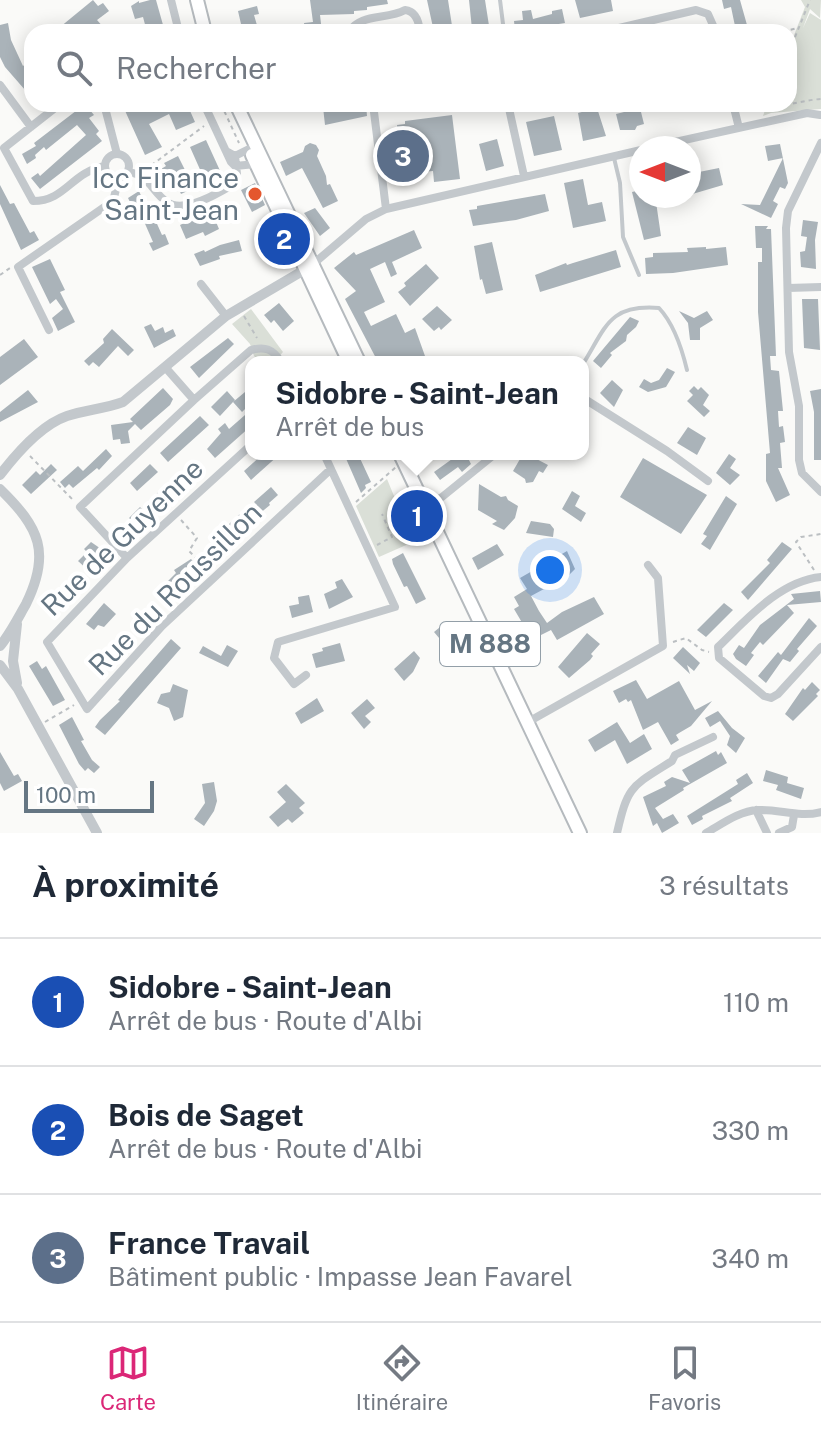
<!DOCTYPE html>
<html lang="fr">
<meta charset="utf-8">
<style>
body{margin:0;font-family:"Public Sans",sans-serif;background:#f6f6f7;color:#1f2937}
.compass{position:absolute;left:629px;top:136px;width:72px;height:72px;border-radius:50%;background:#fff;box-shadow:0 4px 20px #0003;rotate:270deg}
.scale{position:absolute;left:24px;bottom:20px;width:130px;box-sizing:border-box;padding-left:8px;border:4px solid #657683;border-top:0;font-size:22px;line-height:28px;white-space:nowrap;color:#657683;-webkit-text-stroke:6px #fff;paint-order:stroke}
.you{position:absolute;left:550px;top:570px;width:28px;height:28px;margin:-20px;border:6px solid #fff;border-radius:50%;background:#1a73e8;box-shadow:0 0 0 12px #1a73e833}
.badge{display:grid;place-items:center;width:52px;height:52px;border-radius:50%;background:#db2777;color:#fff;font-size:26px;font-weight:700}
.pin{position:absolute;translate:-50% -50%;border:4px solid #fff;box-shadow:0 2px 8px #0006}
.popup{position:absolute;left:245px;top:356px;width:344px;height:104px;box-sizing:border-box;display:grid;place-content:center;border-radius:16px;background:#fff;filter:drop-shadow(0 2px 6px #0005);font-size:26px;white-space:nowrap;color:#747a83}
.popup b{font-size:30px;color:#1f2937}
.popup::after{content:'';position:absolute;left:50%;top:100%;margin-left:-16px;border:16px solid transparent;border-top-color:#fff}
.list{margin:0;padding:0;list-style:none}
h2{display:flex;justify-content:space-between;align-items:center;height:104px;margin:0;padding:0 32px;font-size:34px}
h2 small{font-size:26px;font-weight:400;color:#747a83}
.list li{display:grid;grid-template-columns:52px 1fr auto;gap:24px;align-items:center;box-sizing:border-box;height:128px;padding:0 32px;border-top:2px solid #e0e1e3}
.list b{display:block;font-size:30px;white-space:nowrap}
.list p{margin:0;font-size:26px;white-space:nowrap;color:#747a83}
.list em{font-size:26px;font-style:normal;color:#747a83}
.icon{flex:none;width:44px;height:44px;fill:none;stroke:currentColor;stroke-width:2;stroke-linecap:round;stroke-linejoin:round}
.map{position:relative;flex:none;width:821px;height:833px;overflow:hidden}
.search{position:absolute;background:#fff;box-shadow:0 4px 20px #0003;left:24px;right:24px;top:24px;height:88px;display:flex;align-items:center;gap:20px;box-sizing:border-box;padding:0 28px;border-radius:24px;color:#747a83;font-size:30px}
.sheet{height:488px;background:#fff}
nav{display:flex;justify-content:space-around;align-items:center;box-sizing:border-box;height:112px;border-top:2px solid #e0e1e3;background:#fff;font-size:22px;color:#747a83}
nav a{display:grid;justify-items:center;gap:4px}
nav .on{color:#db2777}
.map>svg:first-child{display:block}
.green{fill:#dadfd7}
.building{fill:#aab3b9}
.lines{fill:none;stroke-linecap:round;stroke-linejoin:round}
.primary-casing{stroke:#b5babe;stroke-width:16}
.path{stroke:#bbbfc2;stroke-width:2;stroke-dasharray:4 4;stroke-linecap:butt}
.service{stroke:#c3c8cc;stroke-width:4}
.minor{stroke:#c3c8cc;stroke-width:8}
.tertiary{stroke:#c3c8cc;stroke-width:10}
.primary{stroke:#fff;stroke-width:12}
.poi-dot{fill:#e4572e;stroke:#fff;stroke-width:3}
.labels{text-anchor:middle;stroke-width:8;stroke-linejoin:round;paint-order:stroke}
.shield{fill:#fff;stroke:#939fa8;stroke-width:2}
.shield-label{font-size:26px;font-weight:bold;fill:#657683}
.poi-label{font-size:28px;fill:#657683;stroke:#fff;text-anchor:end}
.street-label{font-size:28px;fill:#657683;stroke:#fff}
</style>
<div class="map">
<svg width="821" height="833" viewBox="0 0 821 833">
<rect width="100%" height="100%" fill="#fafaf8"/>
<path class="green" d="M 801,0 L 821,0 L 820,18 L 810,9 L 803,28 L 810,13 L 821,20 L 821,109 L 771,113 L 763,116 L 767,104 L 789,104 L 789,48 L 805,7 Z
M 251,309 L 283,352 L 274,362 L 260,362 L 254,356 L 250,344 L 232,324 Z
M 387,479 L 413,542 L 379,557 L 356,506 Z"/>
<path class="building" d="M 93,0 L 98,6 L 103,3 L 109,11 L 97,20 L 104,28 L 100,32 L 54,32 Z
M 150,0 L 156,0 L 165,32 L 147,32 L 143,17 L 135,19 L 131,6 L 139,1 L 139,3 Z
M 310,0 L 387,0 L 388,4 L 367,7 L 367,10 L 354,11 L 354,14 L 320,15 L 322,32 L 305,32 L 304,23 L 313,22 Z
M 427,0 L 448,0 L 453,32 L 434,32 Z
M 469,0 L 485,0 L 490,32 L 472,29 Z
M 575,0 L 611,0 L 613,11 L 580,18 Z
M 722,0 L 740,0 L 747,25 L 750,24 L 752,32 L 723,32 L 735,26 L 731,7 L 724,9 Z
M 257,6 L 259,14 L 254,15 L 259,32 L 219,32 L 219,30 L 241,24 L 238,11 Z
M 562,9 L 565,23 L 515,31 L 514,21 L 523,20 L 522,11 L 531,10 L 533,19 L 552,14 L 552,11 Z
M 8,23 L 11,40 L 23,66 L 27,63 L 32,69 L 32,98 L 5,67 L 0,57 L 0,25 Z
M 85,104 L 94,115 L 89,118 L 99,131 L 96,134 L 102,141 L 40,189 L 31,178 L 38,173 L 40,176 L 86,135 L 77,125 L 46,150 L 44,147 L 35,155 L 36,158 L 27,164 L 22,154 L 36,146 L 34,143 Z
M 122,104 L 187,104 L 195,122 L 176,130 L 169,114 L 149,124 L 162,147 L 145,155 Z
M 327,104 L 366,104 L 367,116 L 325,125 L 323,107 Z
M 597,108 L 606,136 L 583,141 L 578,113 Z
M 640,108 L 644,124 L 637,126 L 635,130 L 620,130 L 616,114 Z
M 452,115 L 460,179 L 434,182 L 433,171 L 412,173 L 408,166 L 402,167 L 397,125 L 405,124 L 405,121 Z
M 554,116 L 562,150 L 534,156 L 526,122 Z
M 497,139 L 504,166 L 486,171 L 479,144 Z
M 206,140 L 222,175 L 206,183 L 190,147 Z
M 310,143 L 316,145 L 319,150 L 317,156 L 326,176 L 327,185 L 330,184 L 338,201 L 323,208 L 302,168 L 286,176 L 280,162 L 303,152 L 305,146 Z
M 780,144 L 788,183 L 785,189 L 780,187 L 773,201 L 778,204 L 771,218 L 741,204 L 760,205 L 783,158 L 768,161 L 765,146 Z
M 178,156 L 194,188 L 181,194 L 178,187 L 171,190 L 161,169 L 166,166 L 164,163 Z
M 719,168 L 723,185 L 689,195 L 689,174 Z
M 583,179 L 588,205 L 602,202 L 606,221 L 573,228 L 564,183 Z
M 255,183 L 265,205 L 252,212 L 241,190 Z
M 0,185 L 10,204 L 14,203 L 30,233 L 34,231 L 39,240 L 21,250 L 0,204 Z
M 641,190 L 641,196 L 651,196 L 653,203 L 656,202 L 661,236 L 644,240 L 632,192 Z
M 139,191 L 146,207 L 149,206 L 162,235 L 165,234 L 169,244 L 153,251 L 149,243 L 153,242 L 139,210 L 135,212 L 128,198 Z
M 545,194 L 549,211 L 516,220 L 473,226 L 469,210 L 477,209 L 477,206 Z
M 315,208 L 330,228 L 320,236 L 304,213 Z
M 211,210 L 219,229 L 205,236 L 203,232 L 186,239 L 180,225 Z
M 803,220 L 818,222 L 815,240 L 816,269 L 801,267 L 800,252 L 805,251 L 807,237 L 801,236 Z
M 755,226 L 768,226 L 766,229 L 771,229 L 776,356 L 770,356 L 771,370 L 779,371 L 783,411 L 778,411 L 779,427 L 783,426 L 785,442 L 780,443 L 782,468 L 778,468 L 790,495 L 776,502 L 766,481 L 766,454 L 770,453 L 758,312 L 758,262 L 762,262 L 762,248 L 756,248 Z
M 414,230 L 422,248 L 392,262 L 397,274 L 391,277 L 385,262 L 370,269 L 385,302 L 364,312 L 371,326 L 396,314 L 405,333 L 415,328 L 425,356 L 424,362 L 378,362 L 345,299 L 356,291 L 334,268 L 354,252 L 356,255 Z
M 239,240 L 242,251 L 219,256 L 220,259 L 200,266 L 194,254 L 204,250 L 205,252 L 220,245 Z
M 492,242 L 503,290 L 486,294 L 482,279 L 480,280 L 474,246 Z
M 706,247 L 706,249 L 726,247 L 728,265 L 673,273 L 646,274 L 645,258 L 653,257 L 653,253 L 688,252 L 687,248 Z
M 616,250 L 621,267 L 540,292 L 535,275 L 566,263 L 567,265 L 573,263 Z
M 50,259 L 65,290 L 60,292 L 75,322 L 58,331 L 52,318 L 63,309 L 56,299 L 50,304 L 32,267 Z
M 426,264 L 439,278 L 410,306 L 398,292 L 406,286 L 404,283 Z
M 802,299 L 818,299 L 820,350 L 804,348 Z
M 279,303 L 294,321 L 283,331 L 274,320 L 271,323 L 264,315 Z
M 437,306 L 452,320 L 441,330 L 439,327 L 434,331 L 422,319 Z
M 679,311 L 694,318 L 707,311 L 713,320 L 700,328 L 700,340 L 690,340 L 688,323 Z
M 630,317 L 639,321 L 636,327 L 627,335 L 626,341 L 610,353 L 612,355 L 601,368 L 593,361 Z
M 151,324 L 155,331 L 163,327 L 165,333 L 173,329 L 176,336 L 154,348 L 144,327 Z
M 112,329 L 134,350 L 128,356 L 118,346 L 99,367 L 93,362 L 89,366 L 84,361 L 104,343 L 103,339 Z
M 228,338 L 234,344 L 199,378 L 190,367 Z
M 24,339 L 38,357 L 0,385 L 0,357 Z
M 667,368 L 675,372 L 666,387 L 648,392 L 639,387 L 644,379 L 651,383 L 659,380 Z
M 612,380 L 623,390 L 614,407 L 600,393 Z
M 694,386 L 698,390 L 701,387 L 709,395 L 703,405 L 710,411 L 704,417 L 687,401 L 693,395 L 689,391 Z
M 163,388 L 173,399 L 170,405 L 141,430 L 135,424 L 128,431 L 130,443 L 121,444 L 120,439 L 113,440 L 111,425 L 133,422 L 130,419 Z
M 821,389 L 821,460 L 814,460 L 814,412 L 810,391 Z
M 28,390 L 38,402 L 0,422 L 0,412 Z
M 227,391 L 235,400 L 233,402 L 245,392 L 251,397 L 247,402 L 249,405 L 242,412 L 233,402 L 220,416 L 211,407 Z
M 245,415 L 251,422 L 251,426 L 215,458 L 207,449 L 221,433 L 218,429 L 225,423 L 229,429 Z
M 200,416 L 209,425 L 168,462 L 160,453 Z
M 688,427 L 706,438 L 697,455 L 677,443 Z
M 106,449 L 112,456 L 99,470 L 97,468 L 73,488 L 69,484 L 65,488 L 60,482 L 78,466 L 83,471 Z
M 263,454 L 280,454 L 251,480 L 244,471 Z
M 344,454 L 358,454 L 371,482 L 365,485 L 366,488 L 361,493 Z
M 459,454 L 466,454 L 471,464 L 462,472 L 458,467 L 440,480 L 434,472 Z
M 527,454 L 548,465 L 543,473 L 539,471 L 533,482 L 526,483 L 525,479 L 513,471 L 520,459 Z
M 729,454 L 736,459 L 730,468 L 740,475 L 730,485 L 716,473 Z
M 643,458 L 707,495 L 681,534 L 620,497 Z
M 51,464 L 57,470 L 31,494 L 22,485 L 36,471 L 40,475 Z
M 150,464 L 158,472 L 137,491 L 130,483 Z
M 479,484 L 501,497 L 506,496 L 508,500 L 518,506 L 515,518 L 504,530 L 492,524 L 497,521 L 478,510 Z
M 271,487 L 278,495 L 269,503 L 270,505 L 236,533 L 228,525 L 243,511 L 247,515 L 257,505 L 254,502 Z
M 164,488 L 172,497 L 145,523 L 142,519 L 135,525 L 129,518 L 140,507 L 144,511 L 154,502 L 151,498 Z
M 572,491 L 580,496 L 575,506 L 586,513 L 581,522 L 562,509 Z
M 726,496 L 737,504 L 710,550 L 701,544 L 707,536 L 703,534 Z
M 531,521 L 550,524 L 554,529 L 553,537 L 526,533 Z
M 91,542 L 107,553 L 89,571 L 78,561 L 87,552 L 84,549 Z
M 782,542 L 792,549 L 748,600 L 741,592 L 770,563 L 767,560 Z
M 497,544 L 504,555 L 478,570 L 472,558 Z
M 567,551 L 575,569 L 568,576 L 531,596 L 539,611 L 547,623 L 562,612 L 594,597 L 604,614 L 557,640 L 551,630 L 537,637 L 532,628 L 527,631 L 514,609 L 519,606 L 514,597 L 527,589 L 520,578 Z
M 403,553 L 426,599 L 416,604 L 407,586 L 404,587 L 393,564 L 392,559 Z
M 191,559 L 199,568 L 165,603 L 156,593 L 176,573 L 174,570 Z
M 342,579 L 353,597 L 329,609 L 324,594 L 337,588 L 335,582 Z
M 820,591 L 821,602 L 787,605 L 794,613 L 763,645 L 760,642 L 751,653 L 754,655 L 746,666 L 736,659 L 733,654 L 739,645 L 744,648 L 760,625 L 794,599 L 791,594 Z
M 309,595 L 313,612 L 292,618 L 289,606 L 299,604 L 298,597 Z
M 104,603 L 116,614 L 104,627 L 98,625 L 94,630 L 86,624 Z
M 724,603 L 733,610 L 706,637 L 697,630 Z
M 809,618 L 817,626 L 797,649 L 799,651 L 790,662 L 783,659 L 766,683 L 758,676 L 778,652 L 781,655 Z
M 445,623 L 461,642 L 450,651 L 434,632 Z
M 587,633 L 600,644 L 591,654 L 593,656 L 590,660 L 569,678 L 558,667 Z
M 171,639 L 181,648 L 105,735 L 95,727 L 100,720 L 120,701 L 118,700 Z
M 340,643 L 345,661 L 316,668 L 312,654 L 323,651 L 322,648 Z
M 227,645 L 238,651 L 228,667 L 199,653 L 203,646 L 221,656 Z
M 683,647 L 700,663 L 694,671 L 687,665 L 690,674 L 673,658 Z
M 414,651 L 420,658 L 413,672 L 404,681 L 394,669 Z
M 37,661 L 42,669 L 46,666 L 65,700 L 53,706 L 29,666 Z
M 636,680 L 647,699 L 679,681 L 695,710 L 712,701 L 691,726 L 679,733 L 676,735 L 679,740 L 671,745 L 658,722 L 643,730 L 631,700 L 628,702 L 626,699 L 619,703 L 613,691 Z
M 812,682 L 820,690 L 816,694 L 818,696 L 793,721 L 785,714 L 803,688 L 805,690 Z
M 173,684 L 188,690 L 183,717 L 174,721 L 169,708 L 157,703 L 161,694 L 170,692 Z
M 317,698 L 324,711 L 301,724 L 295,713 Z
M 367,699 L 375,708 L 365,716 L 371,722 L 364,729 L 351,713 Z
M 718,711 L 732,728 L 745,738 L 736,753 L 727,745 L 730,736 L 720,721 L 710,727 L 705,718 Z
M 72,717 L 84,740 L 81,741 L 92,760 L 100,767 L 94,773 L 88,768 L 85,771 L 79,764 L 59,725 Z
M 617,722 L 630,743 L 644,734 L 652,749 L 627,764 L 615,740 L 595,752 L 588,740 Z
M 716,751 L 718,755 L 721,752 L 727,763 L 683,788 L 684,790 L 655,808 L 663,819 L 673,814 L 679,823 L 662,833 L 657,823 L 653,826 L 643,797 L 666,786 L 664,782 L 672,777 L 690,783 L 682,770 Z
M 0,752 L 14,776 L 18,774 L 22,781 L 4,791 L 0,783 Z
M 766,770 L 788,777 L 787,783 L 804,788 L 801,799 L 776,790 L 778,785 L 763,781 Z
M 747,773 L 753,783 L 730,798 L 732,801 L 702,816 L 703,819 L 692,825 L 687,816 L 738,784 L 736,780 Z
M 214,782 L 217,801 L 214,811 L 204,826 L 194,819 L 205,803 L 202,784 Z
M 286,784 L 305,803 L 299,808 L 304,813 L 292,823 L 288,819 L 278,827 L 269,817 L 286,802 L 277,792 Z"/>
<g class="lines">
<defs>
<path id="primary" d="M 197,0 L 205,32
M 236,104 L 359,362
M 252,155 L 349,362
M 400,454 L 580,833"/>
</defs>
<use href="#primary" class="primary-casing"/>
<path class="path" d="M 783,32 L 797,28
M 789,52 L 810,0
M 221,104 L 239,143
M 769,105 C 787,107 803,100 821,99
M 145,170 L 204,126
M 0,275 L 10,268
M 244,316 L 257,338
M 30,456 L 73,500
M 356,502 L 396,467
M 181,520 L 197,538 L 189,551 L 208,570
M 377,545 L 392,537 L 382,514
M 814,570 L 796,542 L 801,537 L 821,534
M 673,642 L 686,638 L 702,650 L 709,652
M 45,722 L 74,705"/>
<path class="service" d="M 500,0 L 504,32
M 614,158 L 620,183 L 623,237 L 639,275
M 583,364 C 606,327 609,304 659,308 C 674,324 682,349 687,370"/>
<path class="minor" d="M 171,0 L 179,32
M 349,32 C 360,13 387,20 405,10 C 416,11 419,22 420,32
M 602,32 L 696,10 L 708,14 L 716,32
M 0,85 L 31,127
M 60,104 L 4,148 L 33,201 C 66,201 71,172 105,166
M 104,104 L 117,154
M 204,104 L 231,162 L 235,166 L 256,164 L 259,152 L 249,149 L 235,156 L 226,151
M 373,104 L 386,209
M 508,104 L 524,176
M 733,104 L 739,128
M 821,143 L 788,211 L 786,228 L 789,352 L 799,406 L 799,460 L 802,473 L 821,492
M 648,148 L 807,113 L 820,115
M105 166a12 12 0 1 1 24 0a12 12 0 1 1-24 0Z
M 128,172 C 150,175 151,191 167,202 C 183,214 217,194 232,185 L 237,174 L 235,156
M 312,265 L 366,219 L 386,209 L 641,150
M 201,284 L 226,316
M 788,288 L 821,287
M 49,330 L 18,267 L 113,201 L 119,178
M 165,367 L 194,400 L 251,350 C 265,346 273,349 281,362
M 583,398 L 667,451 L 708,481
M 251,445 L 127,558 L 47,642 L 87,709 L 162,626 L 331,469
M 425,506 L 442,497 L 495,454
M 127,558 L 80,507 L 194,400
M 821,577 C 780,581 747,619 718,647 L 719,658 L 764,696 L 771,698 L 778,694 L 821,647
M 306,675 L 294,684 L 274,658 L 278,642 L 395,607 L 324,454
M 528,722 L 663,646 L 658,578 L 648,565
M 756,810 L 767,833
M 617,833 C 628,785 631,787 672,761 L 675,755 L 713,737
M 706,833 C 722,824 739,811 758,810 C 780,809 799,818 821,812
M 779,833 L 792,827 L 794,815"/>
<path class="tertiary" d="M 0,475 C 16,454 41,425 67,416 C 85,410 104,409 123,402 L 226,316 L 311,266
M 0,489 C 40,528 51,553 26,604 C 18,618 10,634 0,646
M 0,665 L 18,689 L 97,833
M 17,683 L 13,661 L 17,624"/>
<use href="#primary" class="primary"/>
</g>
<circle class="poi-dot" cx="255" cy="194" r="8"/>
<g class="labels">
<rect class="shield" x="440" y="622" width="100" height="44" rx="6"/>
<g class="shield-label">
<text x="490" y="653">M 888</text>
</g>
<g class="poi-label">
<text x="239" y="188">Icc Finance<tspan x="239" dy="32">Saint-Jean</tspan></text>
</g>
<g class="street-label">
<text transform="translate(122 537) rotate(-44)" y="10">Rue de Guyenne</text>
<text transform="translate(175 589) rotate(-45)" y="10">Rue du Roussillon</text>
</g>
</g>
</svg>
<svg class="compass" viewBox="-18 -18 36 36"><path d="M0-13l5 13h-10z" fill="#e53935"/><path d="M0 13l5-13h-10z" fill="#747a83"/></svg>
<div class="scale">100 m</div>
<div class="you"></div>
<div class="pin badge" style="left:417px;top:516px;background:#1a4fb4">1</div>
<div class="popup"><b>Sidobre - Saint-Jean</b>Arrêt de bus</div>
<div class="pin badge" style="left:284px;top:239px;background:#1a4fb4">2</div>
<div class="pin badge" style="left:403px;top:156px;background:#5c6f8a">3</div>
<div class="search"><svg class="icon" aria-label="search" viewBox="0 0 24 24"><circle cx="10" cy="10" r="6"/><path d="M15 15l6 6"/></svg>Rechercher</div>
</div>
<section class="sheet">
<h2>À proximité<small>3 résultats</small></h2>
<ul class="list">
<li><span class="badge" style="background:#1a4fb4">1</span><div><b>Sidobre - Saint-Jean</b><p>Arrêt de bus · Route d'Albi</p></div><em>110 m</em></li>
<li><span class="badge" style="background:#1a4fb4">2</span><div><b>Bois de Saget</b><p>Arrêt de bus · Route d'Albi</p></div><em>330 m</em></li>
<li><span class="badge" style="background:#5c6f8a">3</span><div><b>France Travail</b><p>Bâtiment public · Impasse Jean Favarel</p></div><em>340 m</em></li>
</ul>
</section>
<nav>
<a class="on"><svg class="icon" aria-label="map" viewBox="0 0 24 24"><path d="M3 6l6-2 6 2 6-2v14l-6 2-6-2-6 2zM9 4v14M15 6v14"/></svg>Carte</a>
<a><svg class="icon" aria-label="directions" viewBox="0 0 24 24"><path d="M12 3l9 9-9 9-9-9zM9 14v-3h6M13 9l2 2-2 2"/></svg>Itinéraire</a>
<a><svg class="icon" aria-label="saved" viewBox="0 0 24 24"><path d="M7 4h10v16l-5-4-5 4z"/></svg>Favoris</a>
</nav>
